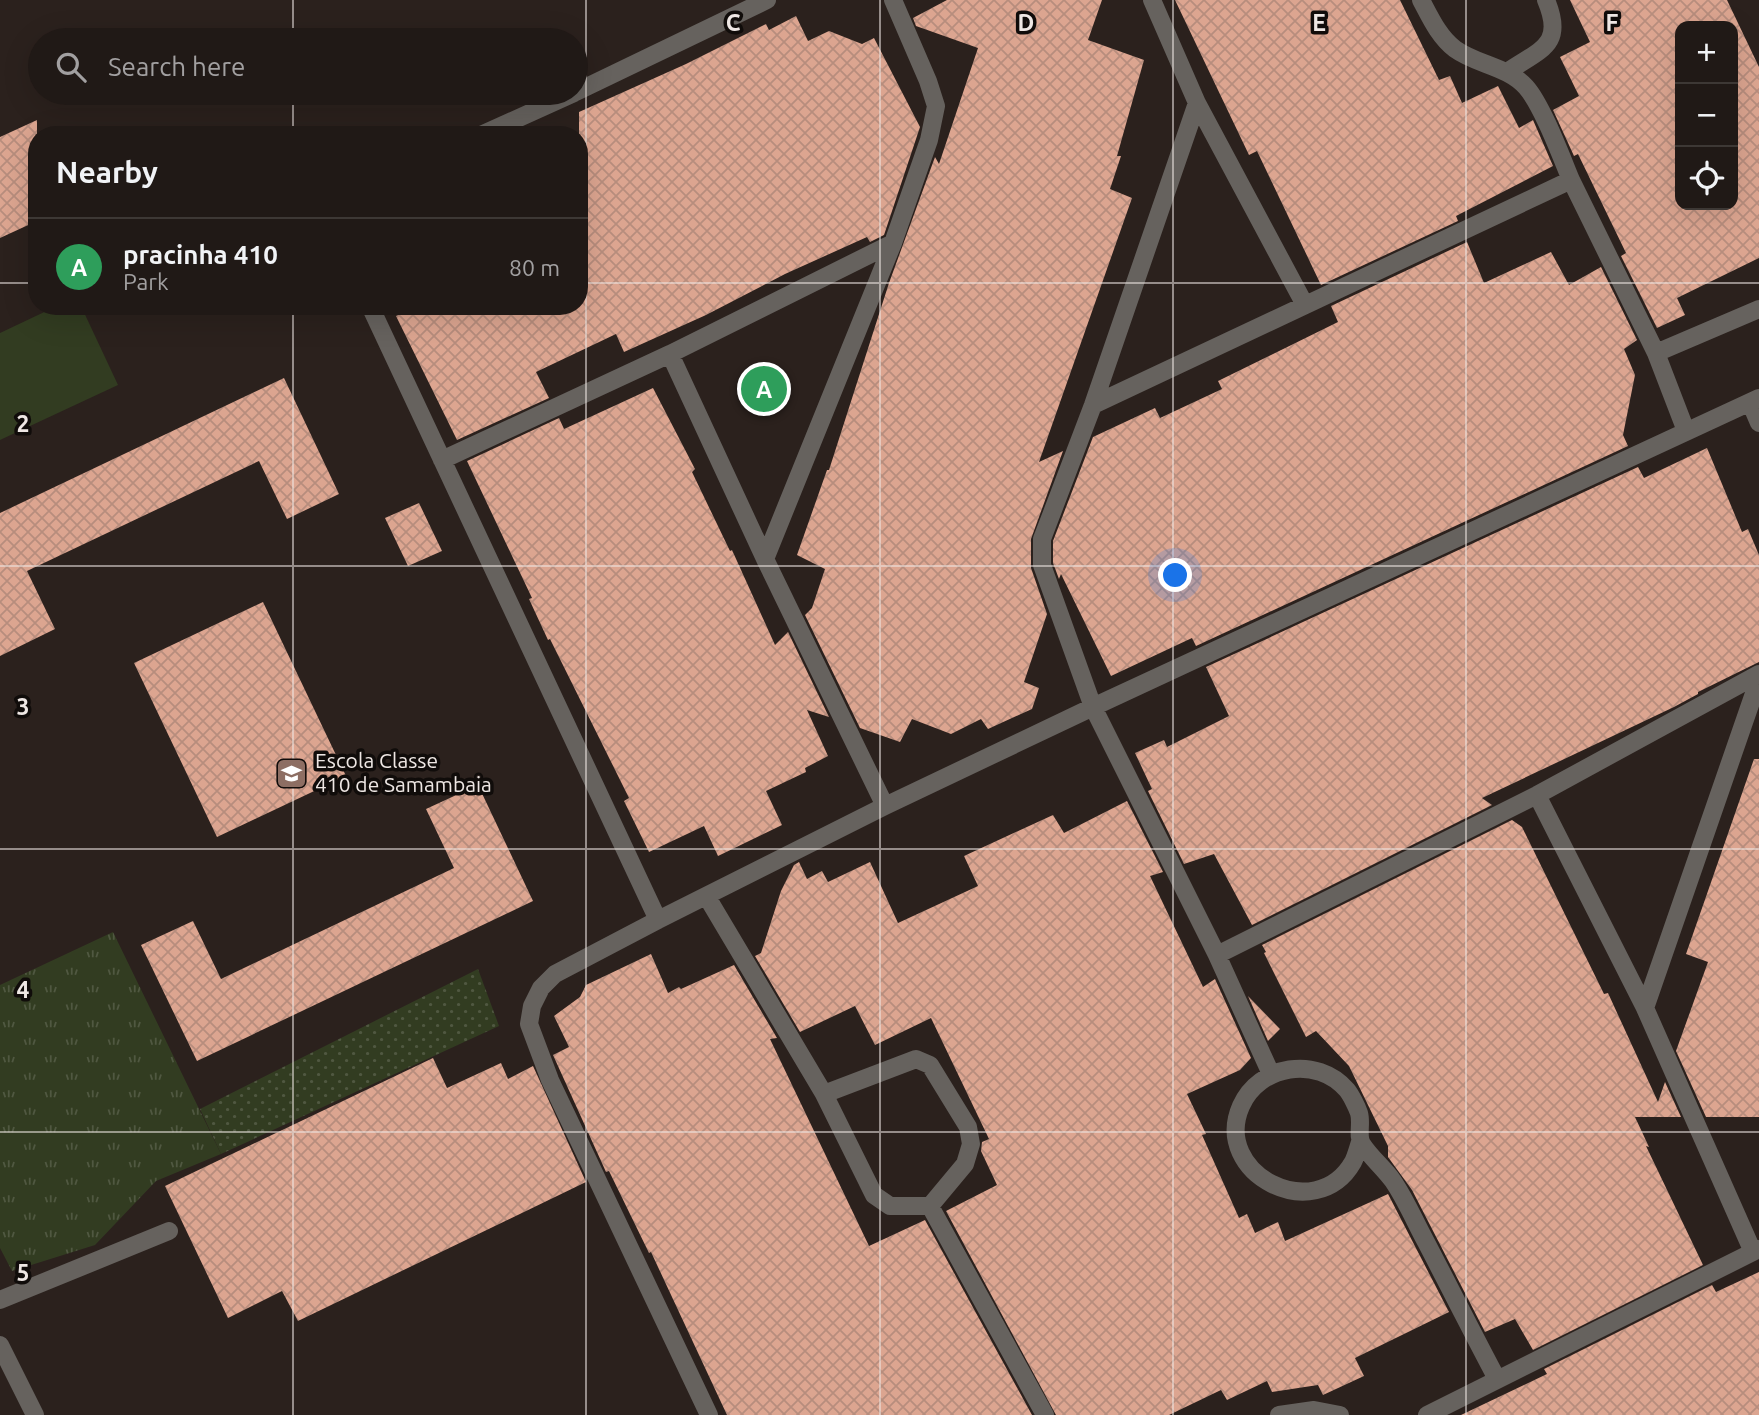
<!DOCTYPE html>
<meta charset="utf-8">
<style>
body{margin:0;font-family:Ubuntu,sans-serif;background:#2d2623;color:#f1f3f6}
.controls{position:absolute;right:21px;top:21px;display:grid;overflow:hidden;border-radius:14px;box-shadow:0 7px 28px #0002}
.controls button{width:63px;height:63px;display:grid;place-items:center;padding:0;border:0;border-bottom:2px solid #3d3835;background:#201916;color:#f1f3f6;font:35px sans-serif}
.you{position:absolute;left:1176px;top:576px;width:24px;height:24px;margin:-18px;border:5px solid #fff;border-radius:50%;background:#1a73e8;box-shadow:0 0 0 10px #1a73e833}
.badge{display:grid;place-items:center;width:46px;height:46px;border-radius:50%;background:#18cafc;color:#fff;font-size:23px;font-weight:700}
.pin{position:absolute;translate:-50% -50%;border:4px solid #fff;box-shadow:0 2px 7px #0006}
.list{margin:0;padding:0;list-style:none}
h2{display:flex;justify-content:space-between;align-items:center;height:91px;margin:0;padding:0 28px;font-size:30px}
h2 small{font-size:23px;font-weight:400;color:#a2a0a1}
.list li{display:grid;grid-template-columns:46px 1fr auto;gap:21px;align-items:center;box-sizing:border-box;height:98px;padding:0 28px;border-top:2px solid #3d3835}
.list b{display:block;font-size:26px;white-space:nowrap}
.list p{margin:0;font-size:23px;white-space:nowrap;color:#a2a0a1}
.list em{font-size:23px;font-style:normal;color:#a2a0a1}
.icon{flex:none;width:38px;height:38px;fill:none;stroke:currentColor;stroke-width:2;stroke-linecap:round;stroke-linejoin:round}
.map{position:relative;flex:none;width:1759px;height:1415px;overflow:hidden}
.search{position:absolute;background:#201916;box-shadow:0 7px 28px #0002;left:28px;top:28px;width:560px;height:77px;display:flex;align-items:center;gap:18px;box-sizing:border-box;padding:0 24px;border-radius:38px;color:#a2a0a1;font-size:26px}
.panel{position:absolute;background:#201916;box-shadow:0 7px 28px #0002;left:28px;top:126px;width:560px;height:189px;border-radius:28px}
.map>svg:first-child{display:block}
.grass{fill:url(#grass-dots)}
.park{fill:url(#park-tufts)}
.pitch{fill:#323c21}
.building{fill:url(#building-cross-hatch);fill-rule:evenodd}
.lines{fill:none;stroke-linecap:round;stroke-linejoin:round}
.minor{stroke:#66625e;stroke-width:18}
.grid{fill:none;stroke:#eee7e4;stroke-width:2;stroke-opacity:0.55}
.labels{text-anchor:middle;stroke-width:7;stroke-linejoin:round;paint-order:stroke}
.poi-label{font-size:21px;fill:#eee7e4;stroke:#100c0a;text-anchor:start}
.grid-label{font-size:23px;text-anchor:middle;font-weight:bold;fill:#eee7e4;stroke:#100c0a;stroke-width:7;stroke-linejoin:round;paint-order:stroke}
</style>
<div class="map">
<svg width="1759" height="1415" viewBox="0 0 1759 1415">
<defs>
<pattern id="grass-dots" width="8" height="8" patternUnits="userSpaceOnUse" patternTransform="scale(1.75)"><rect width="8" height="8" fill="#323c21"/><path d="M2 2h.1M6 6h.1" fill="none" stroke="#505841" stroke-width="1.8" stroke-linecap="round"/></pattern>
<pattern id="park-tufts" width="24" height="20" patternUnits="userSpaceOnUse" patternTransform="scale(1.75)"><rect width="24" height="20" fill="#323c21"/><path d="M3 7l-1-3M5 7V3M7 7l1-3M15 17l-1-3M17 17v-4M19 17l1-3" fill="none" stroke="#505841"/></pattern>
<pattern id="building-cross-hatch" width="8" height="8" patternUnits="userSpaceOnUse" patternTransform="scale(1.75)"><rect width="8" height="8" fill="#dca590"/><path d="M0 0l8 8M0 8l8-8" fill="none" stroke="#b78d7d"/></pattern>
</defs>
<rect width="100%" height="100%" fill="#2b211d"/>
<path class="grass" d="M 478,969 L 499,1026 L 221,1154 L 200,1109 Z"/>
<path class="park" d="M 113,932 L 221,1154 L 156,1181 L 95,1245 L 12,1271 L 0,1248 L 0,985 Z"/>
<path class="pitch" d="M 57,306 L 81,306 L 118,385 L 0,440 L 0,333 Z"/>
<path class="building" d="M 947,0 L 1102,0 L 1088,40 L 1144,60 L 1117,156 L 1121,156 L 1110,189 L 1132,198 L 1039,462 L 1063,451 L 1031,539 L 1031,568 L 1047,614 L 1024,682 L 1039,688 L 1032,709 L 988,729 L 981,719 L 951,734 L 912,719 L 900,742 L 860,728 L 805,615 L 812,608 L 825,569 L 797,555 L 827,470 L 829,470 L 889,283 L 935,157 L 939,164 L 978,48 L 916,26 L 913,18 Z
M 1175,0 L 1400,0 L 1439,80 L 1450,76 L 1462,103 L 1498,86 L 1519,128 L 1533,120 L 1553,166 L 1456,216 L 1458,221 L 1321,285 L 1257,151 L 1249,155 Z
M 1570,0 L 1727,0 L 1759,67 L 1759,258 L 1677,298 L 1685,315 L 1657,328 L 1621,256 L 1626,253 L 1578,154 L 1574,156 L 1553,110 L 1579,96 L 1560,57 L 1590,42 ZM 1680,26 L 1733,26 L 1733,205 L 1680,205 Z
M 796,16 L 808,41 L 829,31 L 862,44 L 874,38 L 920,127 L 884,235 L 870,242 L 867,237 L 785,274 L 706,315 L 624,352 L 616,334 L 536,372 L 549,398 L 457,440 L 396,316 L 418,306 L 579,306 L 579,112 L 686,64 L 766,24 L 769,30 Z
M 37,120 L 37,221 L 0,238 L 0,137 Z
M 1467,242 L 1484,283 L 1551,252 L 1569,285 L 1601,267 L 1637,340 L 1624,349 L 1635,375 L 1623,435 L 1628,446 L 1196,646 L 1192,638 L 1111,676 L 1061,574 L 1059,579 L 1053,563 L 1053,541 L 1093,437 L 1155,408 L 1160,418 L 1222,389 L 1218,381 L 1338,322 L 1331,306 Z
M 284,378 L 339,494 L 287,519 L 259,461 L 27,571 L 55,629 L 0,656 L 0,513 Z
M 653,388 L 695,469 L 692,472 L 730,551 L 732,550 L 775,645 L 788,632 L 829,717 L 807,710 L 828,756 L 805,768 L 806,772 L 766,791 L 782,825 L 718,856 L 704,826 L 649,852 L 624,801 L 629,798 L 550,639 L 548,640 L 529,599 L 532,598 L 467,461 L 559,418 L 564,429 Z
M 1707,448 L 1742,532 L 1748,529 L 1759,555 L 1759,662 L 1698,692 L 1698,694 L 1674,707 L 1482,798 L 1492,805 L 1252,925 L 1214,854 L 1184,864 L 1148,791 L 1152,789 L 1135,753 L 1164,740 L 1167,747 L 1229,716 L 1206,667 L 1638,467 L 1644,478 Z
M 419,503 L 442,551 L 408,566 L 385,518 Z
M 263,602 L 346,776 L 217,837 L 134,663 Z
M 1754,759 L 1759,759 L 1759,1117 L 1706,1117 L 1676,1051 L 1708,962 L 1686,954 Z
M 478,785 L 533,901 L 197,1061 L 141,945 L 193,921 L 221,979 L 454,868 L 426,809 Z
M 1127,801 L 1163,872 L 1150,876 L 1203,987 L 1215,979 L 1251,1058 L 1240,1070 L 1187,1094 L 1206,1134 L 1202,1135 L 1239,1218 L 1247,1214 L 1255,1233 L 1278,1222 L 1285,1241 L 1388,1194 L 1449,1312 L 1355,1358 L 1364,1376 L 1323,1395 L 1318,1385 L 1272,1392 L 1267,1381 L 1227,1400 L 1221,1390 L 1169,1415 L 1056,1415 L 946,1211 L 997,1185 L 981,1151 L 982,1142 L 989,1139 L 931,1018 L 875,1045 L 855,1006 L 800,1032 L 755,956 L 761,953 L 781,891 L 794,865 L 799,862 L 807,879 L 822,871 L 828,882 L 870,862 L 898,923 L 978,886 L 964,856 L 1053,815 L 1064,833 Z
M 1512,820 L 1522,827 L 1604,994 L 1608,993 L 1658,1102 L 1665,1082 L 1681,1117 L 1635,1117 L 1649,1147 L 1646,1146 L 1703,1265 L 1533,1350 L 1515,1319 L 1485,1332 L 1412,1190 L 1388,1157 L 1388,1146 L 1349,1066 L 1316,1031 L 1306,1037 L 1264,953 L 1266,952 L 1262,945 Z
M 651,954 L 668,993 L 679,987 L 681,989 L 734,965 L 777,1038 L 770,1039 L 869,1246 L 925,1220 L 1032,1415 L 727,1415 L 651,1252 L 649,1253 L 609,1171 L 606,1172 L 553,1055 L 569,1047 L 554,1016 L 580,997 L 586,985 Z
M 1248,996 L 1280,1029 L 1268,1041 Z
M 433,1058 L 447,1088 L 501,1063 L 508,1079 L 533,1066 L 586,1182 L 298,1321 L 282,1291 L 228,1318 L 165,1186 Z
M 1759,1272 L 1759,1415 L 1461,1415 L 1547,1374 L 1544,1369 L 1712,1285 L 1716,1292 Z"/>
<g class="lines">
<path class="minor" d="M 1152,0 L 1197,103 L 1093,405 L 1042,539 L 1042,565 L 1093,707 L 1217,955 L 1271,1074
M 1421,0 C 1430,17 1439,37 1455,49 C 1477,65 1507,66 1526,87 C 1542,105 1561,156 1571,180
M 1507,72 C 1541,49 1565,45 1546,0
M 576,92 L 767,0
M 1197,103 L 1305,305
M 481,135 L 574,93
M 370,306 L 658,920 L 555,974 L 541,988 L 532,1006 L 529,1024 L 550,1080 L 709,1415
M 1656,353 L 1759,309
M 670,354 L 765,559
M 1750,402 L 1759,423
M 1093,405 L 1571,180 L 1656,353 L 1686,431
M 442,460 L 670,354 L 893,243
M 1537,795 L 1645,1008
M 885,806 L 765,559 L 893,243 L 929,140 L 936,106 L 928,81 L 893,0
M 707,897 L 824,1094
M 658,920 L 885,806 L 1093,707 L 1759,398
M 1217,955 L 1537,795 L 1759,674
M 916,1059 L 930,1065 L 968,1127 L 971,1144 L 965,1164 L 930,1206 L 890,1206 L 874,1195 L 824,1094 Z
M 1360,1142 C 1358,1148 1356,1156 1353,1162 C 1316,1227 1211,1174 1241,1106 C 1259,1065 1317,1055 1347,1090 C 1351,1095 1357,1107 1359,1113 C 1362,1123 1357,1136 1362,1144 C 1371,1158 1384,1168 1393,1181 C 1406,1200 1415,1222 1426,1242 C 1450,1288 1473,1334 1497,1379
M 930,1206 L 1045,1415
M 1753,1252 L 1645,1008 L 1759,679
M 0,1300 L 169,1231
M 0,1345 L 35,1415
M 1279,1415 L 1314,1410 L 1340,1415
M 1427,1415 L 1759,1249"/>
</g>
<path class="grid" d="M 293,0 L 293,40M 586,0 L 586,1415M 880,0 L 880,1415M 1173,0 L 1173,1415M 1466,0 L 1466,1415M 293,93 L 293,135M 0,283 L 37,283M 579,283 L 1759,283M 293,306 L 293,1415M 0,566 L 1759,566M 0,849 L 1759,849M 0,1132 L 1759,1132"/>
<defs>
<symbol id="school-square" viewBox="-11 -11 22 22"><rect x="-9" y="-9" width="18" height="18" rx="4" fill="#8d6e63" stroke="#100c0a"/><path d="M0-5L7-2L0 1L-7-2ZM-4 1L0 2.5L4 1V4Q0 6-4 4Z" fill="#fff"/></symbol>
</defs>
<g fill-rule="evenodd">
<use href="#school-square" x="274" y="756" width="35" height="35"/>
</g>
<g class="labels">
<g class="poi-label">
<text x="315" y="768">Escola Classe<tspan x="315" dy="24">410 de Samambaia</tspan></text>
</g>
</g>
<g class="grid-label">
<text x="733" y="31">C</text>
<text x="1026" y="31">D</text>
<text x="1319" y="31">E</text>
<text x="1612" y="31">F</text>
<text x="23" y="432">2</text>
<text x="23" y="715">3</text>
<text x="23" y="998">4</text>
<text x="23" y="1281">5</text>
</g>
</svg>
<div class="controls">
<button>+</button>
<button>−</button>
<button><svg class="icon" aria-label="locate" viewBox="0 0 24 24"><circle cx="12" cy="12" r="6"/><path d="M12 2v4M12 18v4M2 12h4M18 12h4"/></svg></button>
</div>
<div class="you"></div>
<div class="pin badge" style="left:764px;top:389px;background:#2e9e5b">A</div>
<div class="search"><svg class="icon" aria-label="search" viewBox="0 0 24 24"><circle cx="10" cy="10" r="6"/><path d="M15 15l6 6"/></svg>Search here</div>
<section class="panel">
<h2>Nearby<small></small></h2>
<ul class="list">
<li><span class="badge" style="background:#2e9e5b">A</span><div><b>pracinha 410</b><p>Park</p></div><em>80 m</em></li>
</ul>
</section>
</div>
